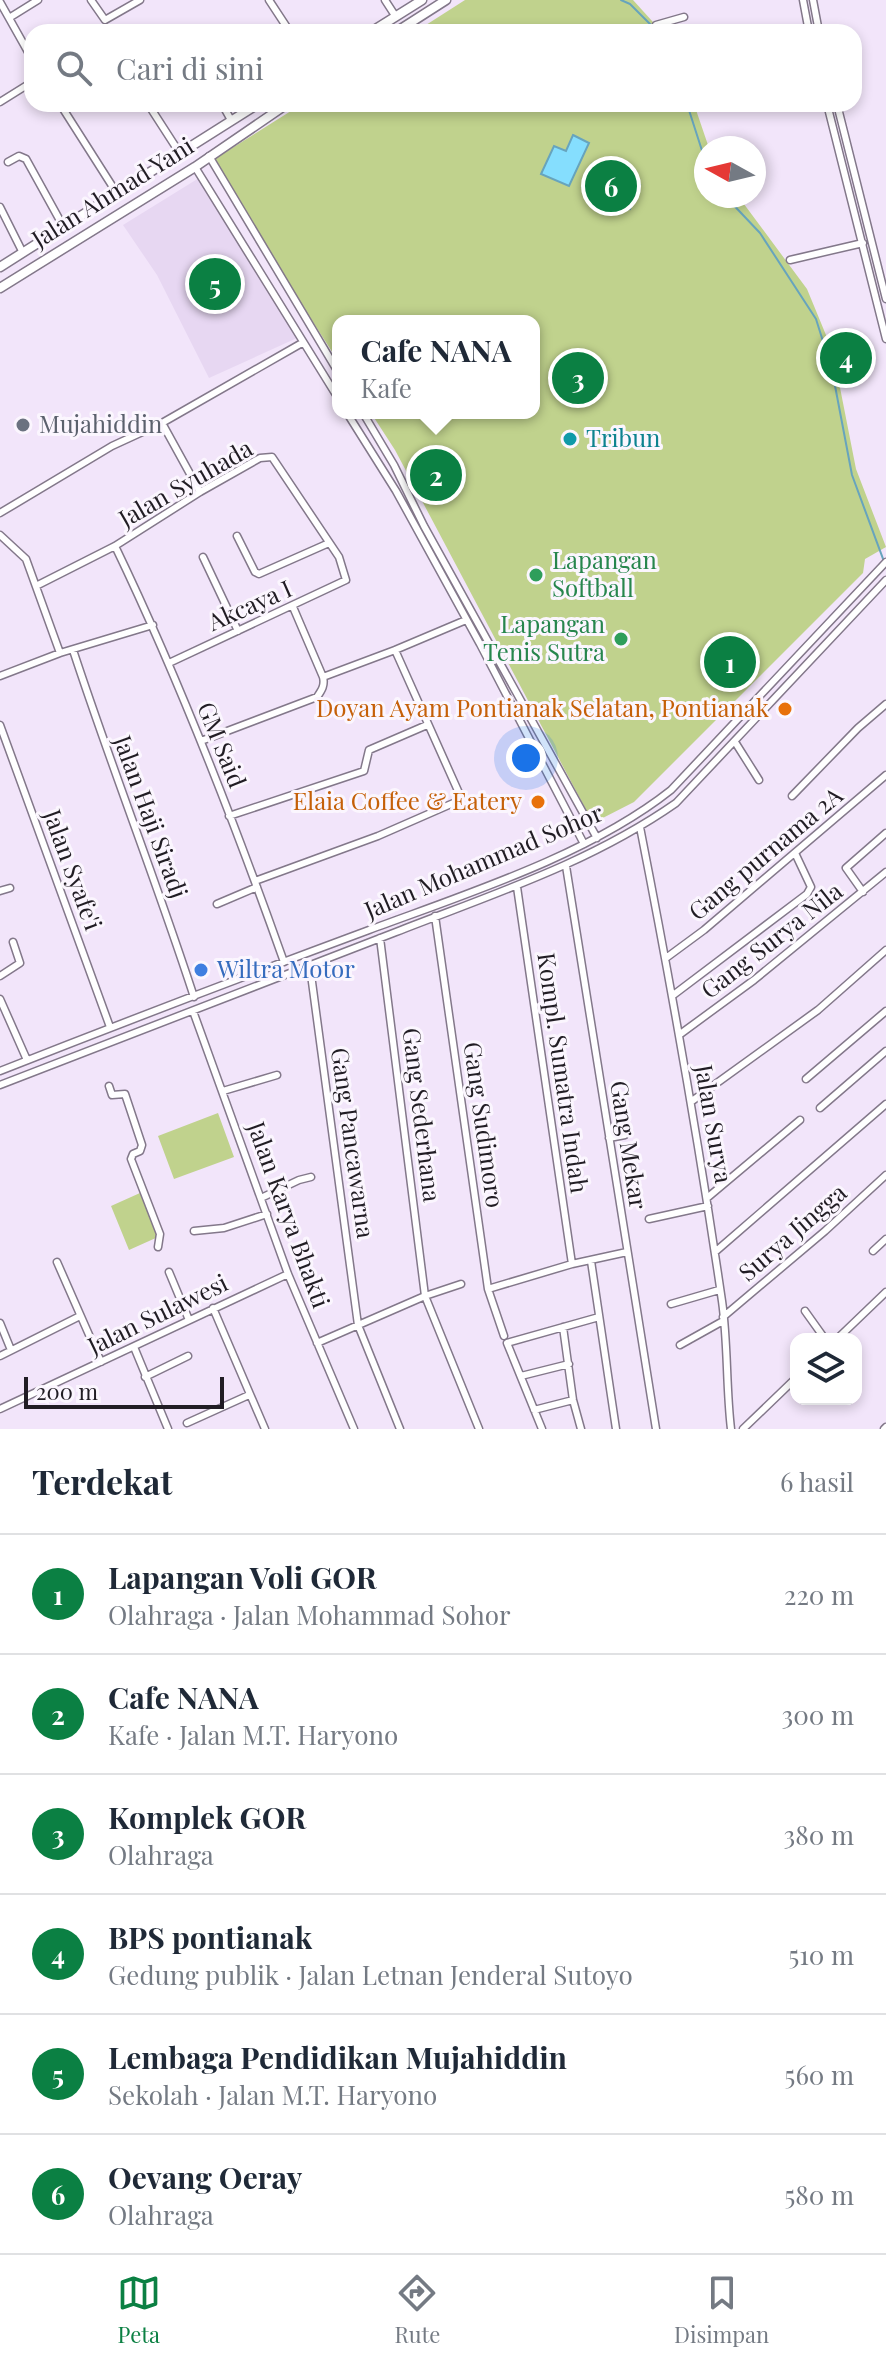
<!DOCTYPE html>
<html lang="id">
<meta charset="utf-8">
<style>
body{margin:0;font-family:"Playfair Display",serif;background:#f6f6f7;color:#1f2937}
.controls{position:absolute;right:24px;bottom:24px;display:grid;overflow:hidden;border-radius:16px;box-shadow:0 4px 12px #0003}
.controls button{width:72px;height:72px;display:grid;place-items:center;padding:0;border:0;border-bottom:2px solid #e0e1e3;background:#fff;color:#1f2937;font:40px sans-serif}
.compass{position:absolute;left:694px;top:136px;width:72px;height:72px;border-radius:50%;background:#fff;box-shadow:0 4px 12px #0003;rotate:278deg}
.scale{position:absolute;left:24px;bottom:20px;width:200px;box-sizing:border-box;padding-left:8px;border:4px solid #211d24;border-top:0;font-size:22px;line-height:28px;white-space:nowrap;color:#211d24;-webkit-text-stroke:6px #fbf6fe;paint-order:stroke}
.you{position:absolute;left:526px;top:758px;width:28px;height:28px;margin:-20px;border:6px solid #fff;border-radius:50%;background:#1a73e8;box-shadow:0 0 0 12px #1a73e833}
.badge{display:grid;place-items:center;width:52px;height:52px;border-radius:50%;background:#0b8043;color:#fff;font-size:26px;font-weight:700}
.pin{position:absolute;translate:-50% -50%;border:4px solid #fff;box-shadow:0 2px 8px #0006}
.popup{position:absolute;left:332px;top:315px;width:208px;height:104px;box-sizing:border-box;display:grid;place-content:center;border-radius:16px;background:#fff;filter:drop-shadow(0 2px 6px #0005);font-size:26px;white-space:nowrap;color:#747a83}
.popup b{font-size:30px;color:#1f2937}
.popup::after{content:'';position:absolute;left:50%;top:100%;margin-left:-16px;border:16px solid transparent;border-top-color:#fff}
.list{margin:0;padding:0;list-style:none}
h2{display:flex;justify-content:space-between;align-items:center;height:104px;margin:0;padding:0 32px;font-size:34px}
h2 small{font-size:26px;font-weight:400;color:#747a83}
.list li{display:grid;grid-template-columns:52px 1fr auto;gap:24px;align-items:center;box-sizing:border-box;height:120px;padding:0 32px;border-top:2px solid #e0e1e3}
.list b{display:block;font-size:30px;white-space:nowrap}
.list p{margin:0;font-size:26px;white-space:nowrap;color:#747a83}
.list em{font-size:26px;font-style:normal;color:#747a83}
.icon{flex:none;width:44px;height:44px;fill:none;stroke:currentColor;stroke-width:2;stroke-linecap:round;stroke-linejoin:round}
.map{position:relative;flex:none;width:886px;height:1429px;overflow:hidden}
.search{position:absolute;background:#fff;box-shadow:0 4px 12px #0003;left:24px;right:24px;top:24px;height:88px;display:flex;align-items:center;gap:20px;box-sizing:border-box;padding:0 28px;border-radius:24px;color:#747a83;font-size:30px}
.sheet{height:824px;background:#fff}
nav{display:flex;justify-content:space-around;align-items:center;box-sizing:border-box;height:112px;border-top:2px solid #e0e1e3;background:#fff;font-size:22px;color:#747a83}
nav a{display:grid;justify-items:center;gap:4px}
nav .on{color:#0b8043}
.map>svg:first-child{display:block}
.built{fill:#e7d7f2}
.green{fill:#c0d28d}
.water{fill:#85defe;stroke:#67a4bd;stroke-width:2}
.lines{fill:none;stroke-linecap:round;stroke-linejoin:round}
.stream{stroke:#67a4bd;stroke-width:2}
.minor-casing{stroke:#83788a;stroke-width:9}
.major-casing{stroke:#83788a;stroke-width:11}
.minor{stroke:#fff;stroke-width:6}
.major{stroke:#fff;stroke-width:8}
.worship-dot{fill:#6b7280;stroke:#fbf6fe;stroke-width:3}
.culture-dot{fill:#0f9aa8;stroke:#fbf6fe;stroke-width:3}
.leisure-dot{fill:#2e9e5b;stroke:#fbf6fe;stroke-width:3}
.food-dot{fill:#e8710a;stroke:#fbf6fe;stroke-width:3}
.shop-dot{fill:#3f7fe0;stroke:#fbf6fe;stroke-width:3}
.labels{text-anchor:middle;stroke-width:6;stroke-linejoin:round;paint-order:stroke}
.street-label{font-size:24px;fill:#211d24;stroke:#fbf6fe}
.worship-label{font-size:24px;fill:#5b616d;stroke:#fbf6fe;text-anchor:start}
.culture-label{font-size:24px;fill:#0d838f;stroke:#fbf6fe;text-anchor:start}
.leisure-label{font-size:24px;fill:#27864d;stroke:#fbf6fe;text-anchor:start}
.food-label{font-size:24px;fill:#c56008;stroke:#fbf6fe;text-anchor:end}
.shop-label{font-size:24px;fill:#366cbe;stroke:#fbf6fe;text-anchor:start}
</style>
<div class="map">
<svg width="886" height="1429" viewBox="0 0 886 1429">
<rect width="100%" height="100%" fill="#f2e5fa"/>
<path class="built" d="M 199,178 L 275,293 L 297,338 L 209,378 L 157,275 L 123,225 Z"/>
<path class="green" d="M 465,0 L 633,0 L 662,32 L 415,32 Z
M 302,104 L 694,104 L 709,148 L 706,148 L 706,196 L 738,196 L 807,289 L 833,352 L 856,469 L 886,547 L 865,559 L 863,573 L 634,802 L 593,823 L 395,450 L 371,413 L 534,413 L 534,321 L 338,321 L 338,361 L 210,162 Z
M 218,1113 L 234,1157 L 174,1179 L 158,1136 Z
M 140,1193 L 158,1237 L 129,1250 L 111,1206 Z"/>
<path class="water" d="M 573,135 L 589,143 L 569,186 L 541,174 L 554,146 L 566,151 Z
M 592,164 L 640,185 L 630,209 L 582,187 Z"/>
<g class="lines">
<path class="stream" d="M 621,0 L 630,4 L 658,32
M 687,104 L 706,163
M 725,196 L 760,233 L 816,319 L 832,370 L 852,475 L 886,567"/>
<defs>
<path id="minor" d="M 91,0 L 105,20 L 140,0
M 269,0 L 290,32
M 385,0 L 396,17
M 803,0 L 809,32
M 813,0 L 819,32
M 0,2 L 32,59
M 9,18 L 38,0
M 656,25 L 684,17
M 0,102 L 32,82
M 60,104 L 116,192
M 148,104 L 179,152
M 222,104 L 231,120
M 827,104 L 886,339
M 837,104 L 886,299
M 209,156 L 338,372
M 8,162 L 19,156 L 26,159 L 63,226
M 195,167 L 338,398
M 0,207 L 23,253
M 790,260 L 863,243
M 347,413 L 396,491 L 480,644 L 584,844
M 363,413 L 394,465 L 424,526 L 597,838
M 162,423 L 200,492
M 0,513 L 112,446 L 162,423 L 302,343
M 0,535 L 26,559 L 60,653
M 237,536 L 255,572 L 259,574 L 329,543
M 115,546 C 180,681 234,821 284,962
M 203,557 L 238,631
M 36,586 L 115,546 L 200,492 L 260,458 L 272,457 L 339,557 L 346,580 L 169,663
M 73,650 C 111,766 156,880 194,997
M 0,676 L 60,653 L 153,625
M 323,677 L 395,650 L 466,620
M 0,725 L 110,1027
M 201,741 L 317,697 C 322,690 325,685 323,677 L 293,607
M 735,742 L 759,780
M 792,796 L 858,728 L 886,704
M 229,816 L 364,771 L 369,750 L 427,725
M 640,827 C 671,985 699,1143 722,1301 C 728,1343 726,1387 731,1429
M 566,866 L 656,1429
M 255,881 L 378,836 L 458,801 L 459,793 L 395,650
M 517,887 L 572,1264
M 0,891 L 10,888
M 863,892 L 846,868 L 886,833
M 217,904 L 257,887
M 435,916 L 488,1289 L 504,1336
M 380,938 L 425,1296 L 479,1429
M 666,958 L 704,930 L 886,775
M 310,967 L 358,1325 L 400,1429
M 0,976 L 20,963 L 13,942
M 672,996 L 807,894 L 811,887 L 795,853
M 0,999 L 27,1060
M 193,1011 L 288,1274 L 354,1429
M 679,1035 L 754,980 L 886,872
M 0,1071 C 122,1023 245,976 369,930 C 466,894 589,855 671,790 L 886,562
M 806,1079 L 886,1011
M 0,1085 C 132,1034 264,983 396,932 C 493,894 590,863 676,803 L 886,580
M 109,1086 L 112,1095 L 125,1094 L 142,1145 L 140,1151 L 133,1154 L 131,1159 L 160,1234 L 158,1247
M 223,1091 L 277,1075
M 692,1101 L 818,1010 L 886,950
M 820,1108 L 886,1051
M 609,1138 L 625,1135
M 261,1198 L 299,1180 L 311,1177
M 707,1198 L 800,1120
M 649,1219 L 708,1206
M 194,1231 L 224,1228 L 267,1214
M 873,1251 L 886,1239
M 715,1252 L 886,1104
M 591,1261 L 616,1429
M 57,1262 L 101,1362
M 169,1272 L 189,1320
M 488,1289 L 572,1264 L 627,1252
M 671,1304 L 719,1290
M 213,1308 L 265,1429
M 805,1311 L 825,1339
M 723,1317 L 825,1231 L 886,1175
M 0,1323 L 11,1350
M 563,1327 L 573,1400 L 581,1429
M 837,1339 L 886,1292
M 317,1343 L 425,1296 L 461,1284
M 680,1345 L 723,1321
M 134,1347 L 168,1429
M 0,1356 L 80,1316
M 521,1376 L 569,1364
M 145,1377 L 188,1356
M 0,1409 L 288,1274
M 534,1410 L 573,1400
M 187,1423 L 249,1395
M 542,1429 L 507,1343 L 599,1317
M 743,1429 L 796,1378
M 884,1429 L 886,1427"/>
<path id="major" d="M 371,32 L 422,0
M 396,32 L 446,0
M 0,267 L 258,104
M 0,288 L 195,167 L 287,104"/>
</defs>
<use href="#minor" class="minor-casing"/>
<use href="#major" class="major-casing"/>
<use href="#minor" class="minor"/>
<use href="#major" class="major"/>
</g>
<circle class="worship-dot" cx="23" cy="425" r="8"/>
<circle class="culture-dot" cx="570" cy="439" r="8"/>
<g class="leisure-dot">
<circle cx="536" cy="575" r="8"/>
<circle cx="621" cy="639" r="8"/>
</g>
<g class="food-dot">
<circle cx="785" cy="709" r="8"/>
<circle cx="538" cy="802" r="8"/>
</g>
<circle class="shop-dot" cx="201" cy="970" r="8"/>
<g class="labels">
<g class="street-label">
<text transform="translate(113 193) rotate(-32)" y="8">Jalan Ahmad Yani</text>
<text transform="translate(186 484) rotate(-30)" y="8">Jalan Syuhada</text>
<text transform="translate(250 606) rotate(-24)" y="8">Akcaya I</text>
<text transform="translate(221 745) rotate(68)" y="8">GM Said</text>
<text transform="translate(150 817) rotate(70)" y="8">Jalan Haji Siradj</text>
<text transform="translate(766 854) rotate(-40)" y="8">Gang purnama 2A</text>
<text transform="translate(484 862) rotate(-23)" y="8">Jalan Mohammad Sohor</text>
<text transform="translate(72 870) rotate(70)" y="8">Jalan Syafe'i</text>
<text transform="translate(772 941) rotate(-38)" y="8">Gang Surya Nila</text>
<text transform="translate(562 1073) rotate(82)" y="8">Kompl. Sumatra Indah</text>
<text transform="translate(421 1115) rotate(83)" y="8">Gang Sederhana</text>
<text transform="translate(713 1124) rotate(80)" y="8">Jalan Surya</text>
<text transform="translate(483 1125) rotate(82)" y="8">Gang Sudimoro</text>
<text transform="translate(352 1143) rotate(82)" y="8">Gang Pancawarna</text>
<text transform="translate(628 1145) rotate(81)" y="8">Gang Mekar</text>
<text transform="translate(288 1215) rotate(70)" y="8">Jalan Karya Bhakti</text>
<text transform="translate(793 1233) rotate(-41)" y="8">Surya Jingga</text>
<text transform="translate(158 1315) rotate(-26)" y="8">Jalan Sulawesi</text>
</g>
<g class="worship-label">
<text x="39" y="433">Mujahiddin</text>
</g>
<g class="culture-label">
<text x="586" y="447">Tribun</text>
</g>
<g class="leisure-label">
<text x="552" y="569">Lapangan<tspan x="552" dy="28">Softball</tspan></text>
<text x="605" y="633" text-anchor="end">Lapangan<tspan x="605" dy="28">Tenis Sutra</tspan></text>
</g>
<g class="food-label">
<text x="769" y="717">Doyan Ayam Pontianak Selatan, Pontianak</text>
<text x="522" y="810">Elaia Coffee &amp; Eatery</text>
</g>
<g class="shop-label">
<text x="217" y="978">Wiltra Motor</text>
</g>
</g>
</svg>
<div class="controls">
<button><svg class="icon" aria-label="layers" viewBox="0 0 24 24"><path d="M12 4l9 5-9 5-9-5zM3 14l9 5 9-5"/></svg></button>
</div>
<svg class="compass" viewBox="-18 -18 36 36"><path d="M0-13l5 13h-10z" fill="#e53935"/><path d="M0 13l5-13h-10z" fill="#747a83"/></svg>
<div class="scale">200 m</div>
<div class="you"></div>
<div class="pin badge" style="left:730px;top:662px">1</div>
<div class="pin badge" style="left:436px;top:475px">2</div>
<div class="popup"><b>Cafe NANA</b>Kafe</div>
<div class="pin badge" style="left:578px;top:378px">3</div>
<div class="pin badge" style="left:846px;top:358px">4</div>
<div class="pin badge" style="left:215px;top:284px">5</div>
<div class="pin badge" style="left:611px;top:186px">6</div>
<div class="search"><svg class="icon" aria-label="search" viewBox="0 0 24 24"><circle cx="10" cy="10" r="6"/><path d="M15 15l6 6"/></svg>Cari di sini</div>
</div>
<section class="sheet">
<h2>Terdekat<small>6 hasil</small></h2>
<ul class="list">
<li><span class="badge">1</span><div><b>Lapangan Voli GOR</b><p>Olahraga · Jalan Mohammad Sohor</p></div><em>220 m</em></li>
<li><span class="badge">2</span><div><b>Cafe NANA</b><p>Kafe · Jalan M.T. Haryono</p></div><em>300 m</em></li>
<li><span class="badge">3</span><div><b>Komplek GOR</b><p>Olahraga</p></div><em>380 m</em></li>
<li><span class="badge">4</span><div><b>BPS pontianak</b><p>Gedung publik · Jalan Letnan Jenderal Sutoyo</p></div><em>510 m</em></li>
<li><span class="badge">5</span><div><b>Lembaga Pendidikan Mujahiddin</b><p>Sekolah · Jalan M.T. Haryono</p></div><em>560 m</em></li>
<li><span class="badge">6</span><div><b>Oevang Oeray</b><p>Olahraga</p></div><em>580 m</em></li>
</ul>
</section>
<nav>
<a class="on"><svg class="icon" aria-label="map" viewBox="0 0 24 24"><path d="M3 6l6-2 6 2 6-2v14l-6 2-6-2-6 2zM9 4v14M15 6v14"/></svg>Peta</a>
<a><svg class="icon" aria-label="directions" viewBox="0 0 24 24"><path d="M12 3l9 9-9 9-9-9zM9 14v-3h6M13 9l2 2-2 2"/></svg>Rute</a>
<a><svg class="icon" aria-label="saved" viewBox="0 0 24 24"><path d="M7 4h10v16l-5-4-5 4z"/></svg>Disimpan</a>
</nav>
